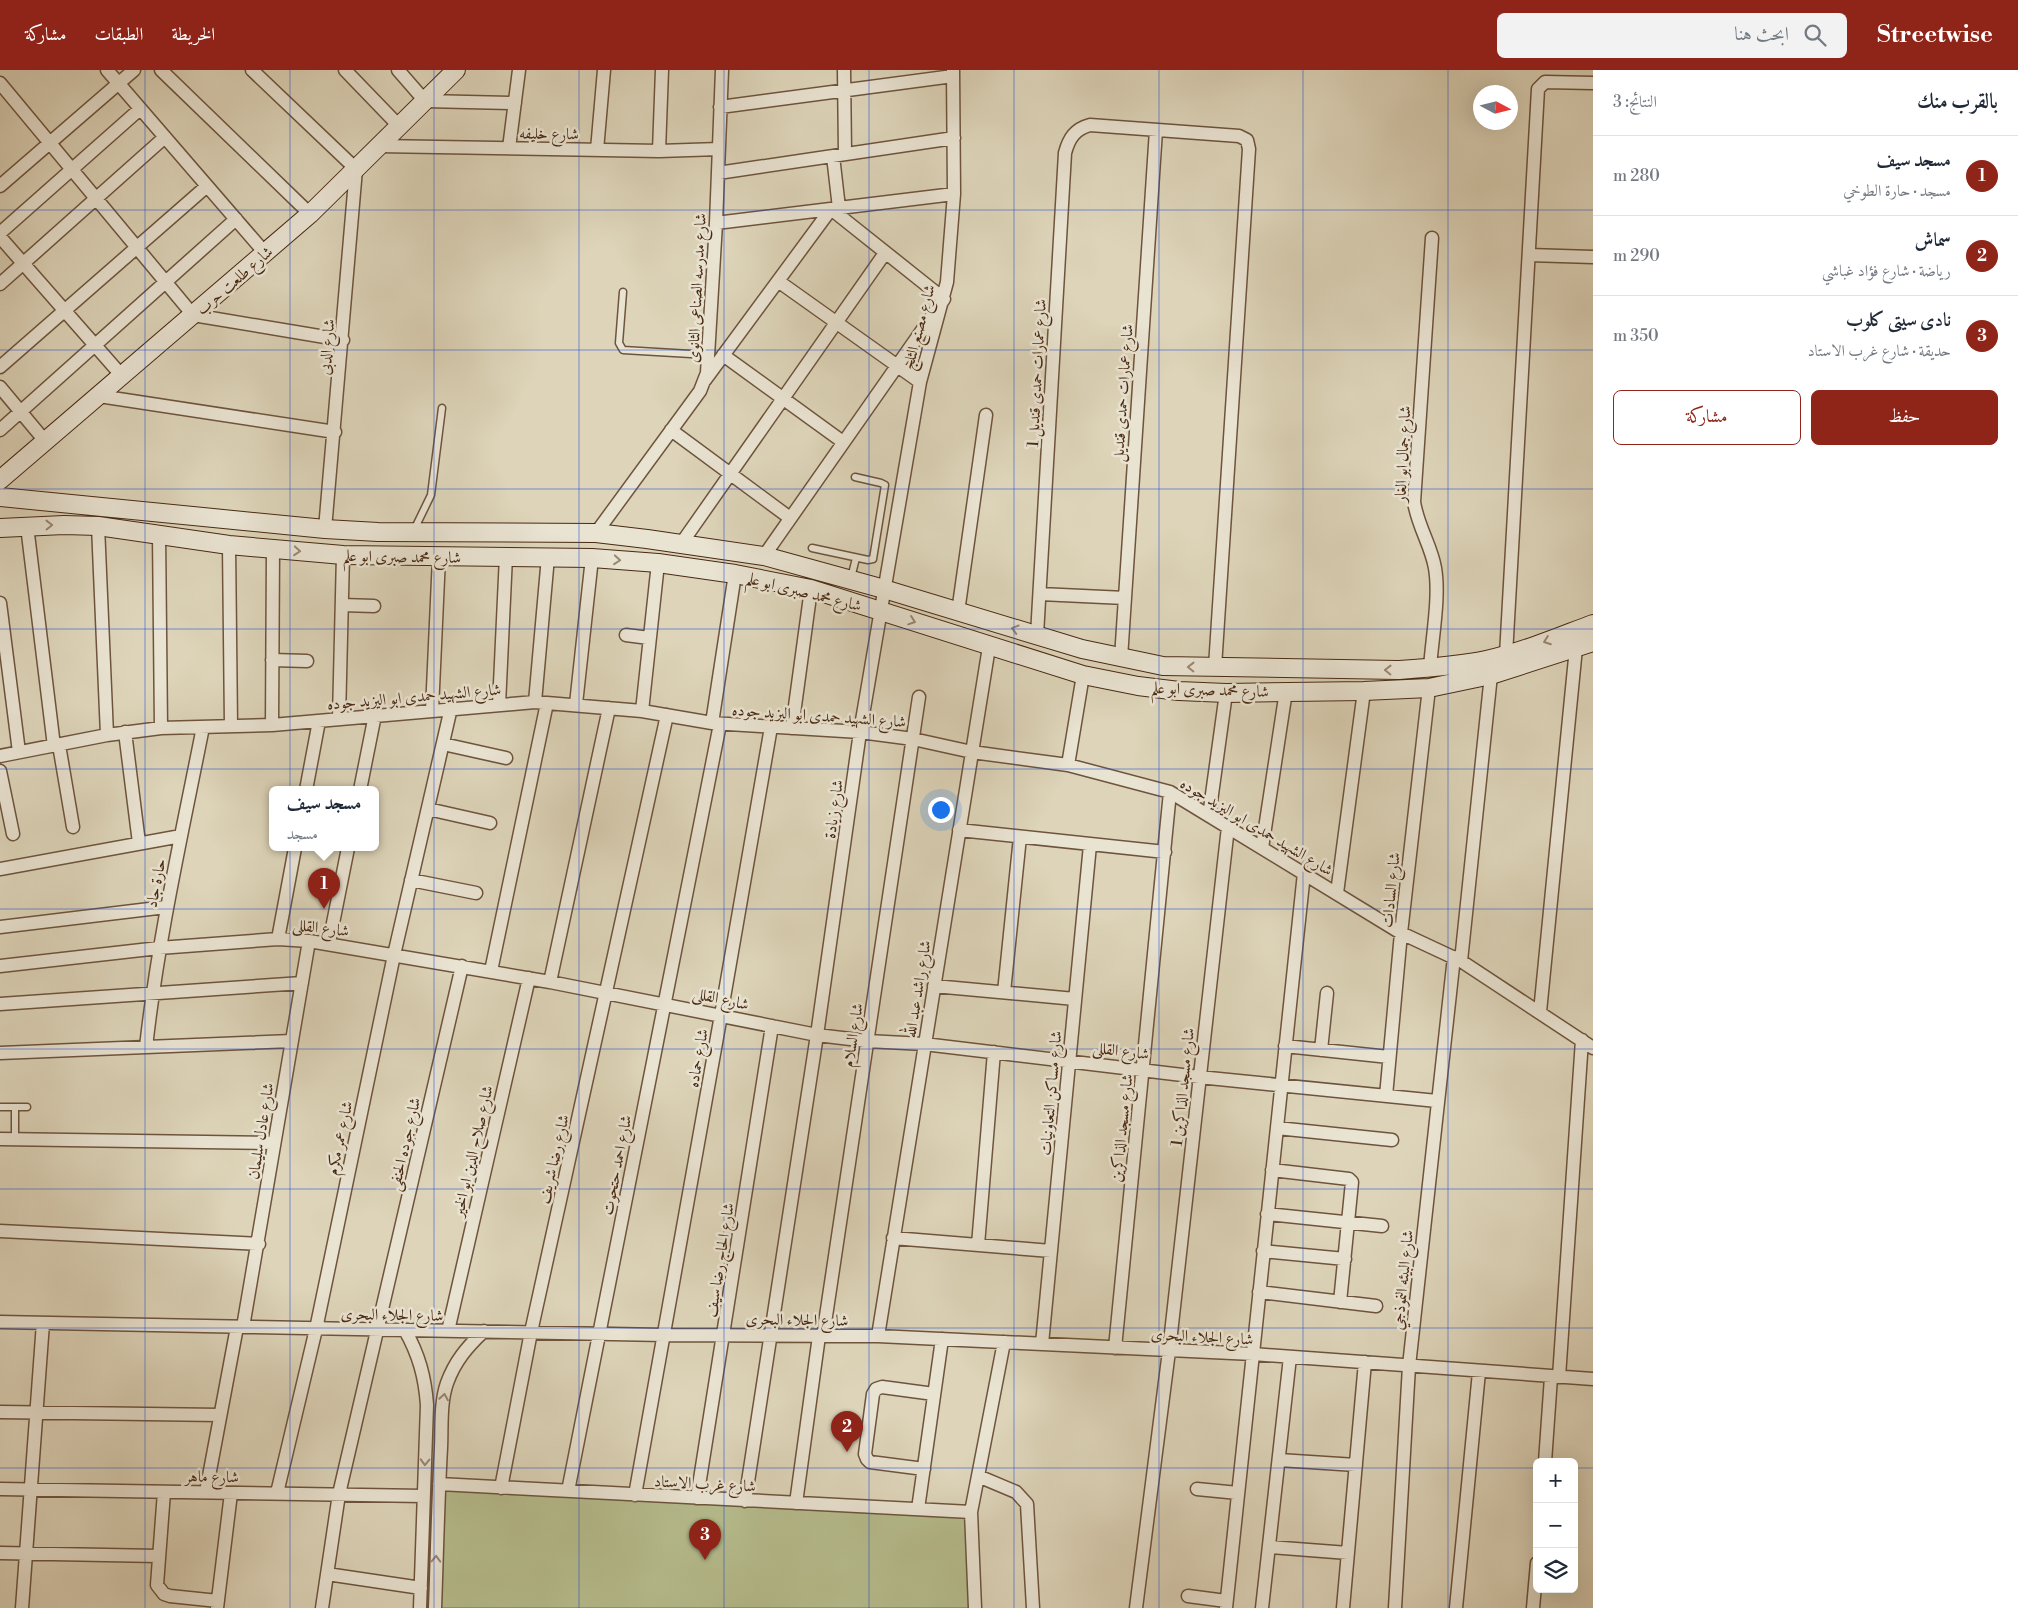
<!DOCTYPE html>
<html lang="ar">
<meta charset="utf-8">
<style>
body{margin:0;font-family:"Libre Bodoni",Amiri,serif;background:#f2f2f3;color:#1f2937;direction:rtl}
.controls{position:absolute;right:15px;bottom:15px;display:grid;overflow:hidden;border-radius:8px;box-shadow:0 5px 20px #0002}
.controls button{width:45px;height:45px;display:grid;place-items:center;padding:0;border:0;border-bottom:1px solid #e0e1e3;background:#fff;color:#1f2937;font:25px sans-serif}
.compass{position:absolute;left:1473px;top:15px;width:45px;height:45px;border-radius:50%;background:#fff;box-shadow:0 5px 20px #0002;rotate:97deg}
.you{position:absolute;left:940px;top:739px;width:18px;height:18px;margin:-12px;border:4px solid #fff;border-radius:50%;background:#1a73e8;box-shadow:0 0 0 8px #1a73e833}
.badge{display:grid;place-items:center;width:32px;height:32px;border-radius:50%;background:#8f2418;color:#fff;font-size:16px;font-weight:700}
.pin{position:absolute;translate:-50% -41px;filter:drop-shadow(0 1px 2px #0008)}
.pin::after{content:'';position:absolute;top:26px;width:18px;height:15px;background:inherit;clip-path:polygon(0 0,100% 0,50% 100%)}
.popup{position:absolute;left:269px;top:716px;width:110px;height:65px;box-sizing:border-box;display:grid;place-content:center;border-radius:8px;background:#fff;filter:drop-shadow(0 1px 4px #0005);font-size:16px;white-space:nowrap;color:#747a83}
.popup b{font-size:19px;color:#1f2937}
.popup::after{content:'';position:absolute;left:50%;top:100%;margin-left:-10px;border:10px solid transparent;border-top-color:#fff}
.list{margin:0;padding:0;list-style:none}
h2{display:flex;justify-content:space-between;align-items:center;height:65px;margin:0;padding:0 20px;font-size:21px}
h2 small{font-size:16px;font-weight:400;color:#747a83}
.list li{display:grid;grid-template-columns:32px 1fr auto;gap:15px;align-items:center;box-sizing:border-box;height:80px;padding:0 20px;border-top:1px solid #e0e1e3}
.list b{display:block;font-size:19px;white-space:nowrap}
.list p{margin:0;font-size:16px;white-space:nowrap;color:#747a83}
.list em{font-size:16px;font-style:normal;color:#747a83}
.actions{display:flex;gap:10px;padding:15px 20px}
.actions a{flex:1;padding:11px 0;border:1px solid #8f2418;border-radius:8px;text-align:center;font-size:18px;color:#8f2418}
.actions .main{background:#8f2418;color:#fff}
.icon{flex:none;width:28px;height:28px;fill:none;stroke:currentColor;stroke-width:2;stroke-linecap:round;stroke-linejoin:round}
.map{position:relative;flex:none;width:1593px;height:1538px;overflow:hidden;direction:ltr}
header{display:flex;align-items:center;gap:30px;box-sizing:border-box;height:70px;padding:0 25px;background:#8f2418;color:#fff}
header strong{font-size:24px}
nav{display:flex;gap:28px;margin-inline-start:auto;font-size:18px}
.search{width:350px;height:45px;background:#f2f2f3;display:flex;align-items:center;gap:12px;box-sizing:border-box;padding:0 18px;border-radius:8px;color:#747a83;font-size:19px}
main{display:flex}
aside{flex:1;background:#fff}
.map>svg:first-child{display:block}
.green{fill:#b5bb8c;stroke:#7f7250}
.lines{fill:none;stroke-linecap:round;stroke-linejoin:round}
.lane-casing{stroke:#6e543c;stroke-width:9}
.street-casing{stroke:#6e543c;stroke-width:15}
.secondary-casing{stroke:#492913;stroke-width:20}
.lane{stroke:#e9e3d2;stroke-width:6}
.street{stroke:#e9e3d2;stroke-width:12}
.secondary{stroke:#e9e3d2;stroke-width:18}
.oneway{stroke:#998672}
.grid{fill:none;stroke:#1d4ed8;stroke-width:1;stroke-opacity:0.55}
.labels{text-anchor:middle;stroke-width:5;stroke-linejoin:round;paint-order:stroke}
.street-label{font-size:16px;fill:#492913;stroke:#e9e3d2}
</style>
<header>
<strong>Streetwise</strong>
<div class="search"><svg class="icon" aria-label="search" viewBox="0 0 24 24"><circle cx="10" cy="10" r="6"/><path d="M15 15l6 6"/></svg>ابحث هنا</div>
<nav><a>الخريطة</a><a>الطبقات</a><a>مشاركة</a></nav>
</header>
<main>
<aside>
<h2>بالقرب منك<small>النتائج: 3</small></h2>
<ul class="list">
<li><span class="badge">1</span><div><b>مسجد سيف</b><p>مسجد · حارة الطوخي</p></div><em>280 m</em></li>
<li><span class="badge">2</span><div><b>سماش</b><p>رياضة · شارع فؤاد غباشي</p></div><em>290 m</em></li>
<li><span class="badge">3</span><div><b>نادى سيتى كلوب</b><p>حديقة · شارع غرب الاستاد</p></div><em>350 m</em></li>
</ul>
<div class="actions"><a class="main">حفظ</a><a>مشاركة</a></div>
</aside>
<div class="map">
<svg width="1593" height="1538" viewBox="0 0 1593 1538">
<rect width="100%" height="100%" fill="#ddd4b9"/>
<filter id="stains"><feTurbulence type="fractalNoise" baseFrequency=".004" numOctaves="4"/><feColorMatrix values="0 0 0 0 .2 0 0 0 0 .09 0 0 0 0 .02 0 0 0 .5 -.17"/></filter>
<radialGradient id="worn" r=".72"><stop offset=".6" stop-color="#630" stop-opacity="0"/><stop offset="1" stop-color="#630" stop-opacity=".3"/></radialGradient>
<path class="green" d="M 439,1414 L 971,1442 L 975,1538 L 428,1538 L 431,1461 L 437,1462 Z"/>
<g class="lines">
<defs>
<path id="lane" d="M 623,222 L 619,273 L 623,280 L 708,285
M 414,460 L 431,425 L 442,338
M 812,478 L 868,490 L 873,489 L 885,415 L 881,413 L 855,407
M 851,508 L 856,488
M 0,1037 L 27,1037
M 15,1069 L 15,1037"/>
<path id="street" d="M 107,0 L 265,183
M 161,0 L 310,144
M 252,0 L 356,99 L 325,459
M 345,0 L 399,56
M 398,0 L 425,31 L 515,33
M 844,0 L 845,84
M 0,13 L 193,245 L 343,270
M 720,37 L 953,6
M 379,76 L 659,81 L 719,79
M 509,78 L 519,0
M 597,80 L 604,0
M 659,81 L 662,0
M 833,86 L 839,138
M 718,103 L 954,68
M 0,116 L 134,0
M 716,153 L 954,124
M 0,163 L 140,39
M 0,167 L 122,306
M 1529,185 L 1593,187
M 778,211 L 920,312
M 0,214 L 165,67
M 723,285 L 843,372
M 0,297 L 207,116
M 705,310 L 831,139 L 944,229 L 764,486
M 0,317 L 45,371
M 99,326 L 335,362
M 0,360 L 236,149
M 671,360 L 790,448
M 27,456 L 54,676
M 98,456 L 107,665
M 596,463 L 700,321 L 707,303 L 716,153 L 722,0
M 159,464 L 161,658
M 681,474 L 885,183
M 229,475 L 231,656
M 1040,524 L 1125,528
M 0,533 L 19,682
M 342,535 L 374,536
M 958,542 L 986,345
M 626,565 L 649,568
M 1037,565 L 1065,83 C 1069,68 1075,59 1090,55 L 1239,66 L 1247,70 L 1249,79 L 1215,597
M 1506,585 L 1538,19 L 1545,12 L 1593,13
M 1121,588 L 1156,60
M 272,590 L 307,591
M 1430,598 C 1432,568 1440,527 1435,498 C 1431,475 1418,457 1414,432 L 1432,168
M 535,632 L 548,487
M 576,634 L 592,488
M 499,635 L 506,486
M 432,640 L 439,487
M 642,641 L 658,493
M 339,648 L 343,485
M 712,653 L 735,504
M 272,655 L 273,479
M 792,658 L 811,519
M 125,662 L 139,773
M 443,674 L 506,688
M 59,675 L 73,757
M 0,686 L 107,665 L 161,658 L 272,655 L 535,632 L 642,641 L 712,653 L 860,662 L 913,669 L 972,682 L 1068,695 L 1170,722 L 1401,863 L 1461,891 L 1593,978
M 1068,695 L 1083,605
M 0,701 L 13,764
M 306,720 L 319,651
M 360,720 L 375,645
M 428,739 L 490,753
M 1209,746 L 1226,623
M 959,760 L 1165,782
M 1262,778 L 1286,621
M 0,799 L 181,766
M 411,810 L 476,823
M 1337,823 L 1364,621
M 0,857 L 166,837
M 278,869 L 295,778
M 329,873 L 348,778
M 1461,891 L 1491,605
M 0,896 L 159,878 L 278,869 L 309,871 L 550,912 L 817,965 L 867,971 L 924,974 L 1199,1007 L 1437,1031
M 491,901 L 547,633
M 550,912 L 609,638
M 934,916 L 1075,929
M 1004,922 L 1020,767
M 0,934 L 302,913
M 1540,942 L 1576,578
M 1285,976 L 1389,987
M 146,977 C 158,869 182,763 203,657
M 1321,980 L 1327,923
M 0,983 L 292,971
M 1386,1026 L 1401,863 L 1429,618
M 1277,1058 L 1392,1070
M 0,1069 L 274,1073
M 1272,1100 L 1349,1109 L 1352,1112 L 1340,1232
M 1267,1144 L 1382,1156
M 0,1161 L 259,1174
M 893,1168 L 1051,1181
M 978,1175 L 994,982
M 1263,1181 L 1345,1189
M 1259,1222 L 1376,1236
M 0,1252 L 664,1265 L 878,1266 L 1253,1284 L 1593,1309
M 243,1257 L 309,871
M 405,1260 C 419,1285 425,1307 427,1335 L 420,1538
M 448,1261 L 529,908
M 823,1266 L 919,627
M 878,1266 L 989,577
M 1042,1274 L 1090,775
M 1115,1278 L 1170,722
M 1559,1307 L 1582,970
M 0,1342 L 220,1345
M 1279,1390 L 1356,1395
M 1545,1392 L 1551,1307
M 924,1399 L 870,1392 L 867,1389 L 865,1384 L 873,1324 L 876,1319 L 882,1317 L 934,1324
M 978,1406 L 1016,1422 L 1027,1434 L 1033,1538
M 439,1414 L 971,1442
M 501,1418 L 531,1262 L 667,645
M 0,1419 L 423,1426
M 1197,1419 L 1238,1423
M 568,1421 L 720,654
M 164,1422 L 157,1515 L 164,1524 L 170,1526 L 218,1531
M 206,1422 L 237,1257
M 277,1423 L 316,1259 L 394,885 L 451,638
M 635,1425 L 721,945 L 771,657
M 697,1428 L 772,956
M 745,1431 L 817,965 L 860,662 L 920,312 L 947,212 L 954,124 L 953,0
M 796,1433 L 819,1266
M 918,1439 L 942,1269
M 1269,1477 L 1348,1483
M 0,1483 L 158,1486
M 327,1504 L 421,1518
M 1188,1526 L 1226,1531
M 22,1538 L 43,1253
M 217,1538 L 231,1423
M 322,1538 L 339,1424 L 462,896
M 435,1538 C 437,1485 438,1431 441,1378 C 442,1357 440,1333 447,1313 C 455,1291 467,1277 484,1261
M 975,1538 L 971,1442 L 1004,1272
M 1136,1538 L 1169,1281 L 1228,757
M 1226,1538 L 1304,803
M 1262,1538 L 1290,1287
M 1343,1538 L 1365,1292
M 1395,1538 L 1409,1296 L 1454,887
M 1456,1538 L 1479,1302
M 1533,1538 L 1537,1493"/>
<path id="secondary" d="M 0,410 L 310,144 L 456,0
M 0,427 L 325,459 L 378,462 L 596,463 L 647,469 L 764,486 L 884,519 L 1082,579 L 1163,596 L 1398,600 C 1427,598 1457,596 1486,590 C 1523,582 1558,567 1593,554
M 0,458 L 64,455 L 98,456 L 229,475 L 343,485 L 592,488 L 658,493 L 735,504 L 811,519 L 1083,605 L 1138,616 L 1179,621 L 1226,623 L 1364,621 L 1429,618 L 1491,605 L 1593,572"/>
</defs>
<use href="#lane" class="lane-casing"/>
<use href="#street" class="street-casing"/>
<use href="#secondary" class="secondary-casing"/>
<use href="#lane" class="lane"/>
<use href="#street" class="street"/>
<use href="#secondary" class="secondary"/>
</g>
<defs><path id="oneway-chevron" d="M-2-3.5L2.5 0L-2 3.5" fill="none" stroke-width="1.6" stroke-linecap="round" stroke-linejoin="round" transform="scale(1.25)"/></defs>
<g class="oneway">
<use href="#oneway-chevron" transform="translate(49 455) rotate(-1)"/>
<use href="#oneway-chevron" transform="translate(297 481) rotate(5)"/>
<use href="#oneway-chevron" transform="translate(617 490) rotate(5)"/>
<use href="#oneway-chevron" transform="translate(912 551) rotate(19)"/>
<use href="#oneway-chevron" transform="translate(1015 559) rotate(-164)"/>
<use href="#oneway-chevron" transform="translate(1547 571) rotate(160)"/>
<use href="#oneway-chevron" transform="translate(1191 597) rotate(-179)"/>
<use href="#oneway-chevron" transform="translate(1388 600) rotate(-179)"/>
<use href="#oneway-chevron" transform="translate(444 1327) rotate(-81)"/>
<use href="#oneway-chevron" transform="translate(425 1392) rotate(92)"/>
<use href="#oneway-chevron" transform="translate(436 1489) rotate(-88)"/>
</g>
<path class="grid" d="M 145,0 L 145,1538M 290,0 L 290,1538M 434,0 L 434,1538M 579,0 L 579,1538M 724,0 L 724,1538M 869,0 L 869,1538M 1014,0 L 1014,1538M 1159,0 L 1159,1538M 1303,0 L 1303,1538M 1448,0 L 1448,1538M 0,140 L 1593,140M 0,280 L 1593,280M 0,419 L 1593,419M 0,559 L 1593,559M 0,699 L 1593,699M 0,839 L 1593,839M 0,979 L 1593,979M 0,1119 L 1593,1119M 0,1258 L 1593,1258M 0,1398 L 1537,1398M 1574,1398 L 1593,1398"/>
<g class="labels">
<g class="street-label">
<text transform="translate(549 63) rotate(1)" y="6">شارع خليفه</text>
<text transform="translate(234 210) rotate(-41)" y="6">شارع طلعت حرب</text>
<text transform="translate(696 218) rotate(-87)" y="6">شارع مدرسه الصناعى الثانوى</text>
<text transform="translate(918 257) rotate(-75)" y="6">شارع مصنع الثلج</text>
<text transform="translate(326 277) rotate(-85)" y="6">شارع الدبى</text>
<text transform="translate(1036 303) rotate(-87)" y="6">شارع عمارات حمدى قنديل 1</text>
<text transform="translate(1122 323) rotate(-86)" y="6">شارع عمارات حمدى قنديل</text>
<text transform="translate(1402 384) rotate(-87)" y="6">شارع جمال ابو الغار</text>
<text transform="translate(402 486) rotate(1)" y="6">شارع محمد صبرى ابو علم</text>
<text transform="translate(804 521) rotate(14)" y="6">شارع محمد صبرى ابو علم</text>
<text transform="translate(1210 619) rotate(2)" y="6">شارع محمد صبرى ابو علم</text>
<text transform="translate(414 626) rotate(-5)" y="6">شارع الشهيد حمدى ابو اليزيد جوده</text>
<text transform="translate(819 645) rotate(4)" y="6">شارع الشهيد حمدى ابو اليزيد جوده</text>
<text transform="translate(833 739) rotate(-82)" y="6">شارع زيادة</text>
<text transform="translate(1257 756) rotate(31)" y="6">شارع الشهيد حمدى ابو اليزيد جوده</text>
<text transform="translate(155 813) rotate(-79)" y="6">حارة جاد</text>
<text transform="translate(1390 820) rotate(-84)" y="6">شارع السادات</text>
<text transform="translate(321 857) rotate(7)" y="6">شارع القللى</text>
<text transform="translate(917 919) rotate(-81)" y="6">شارع راشد عبد الله</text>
<text transform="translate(721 928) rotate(12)" y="6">شارع القللى</text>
<text transform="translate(852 965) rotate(-81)" y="6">شارع السلام</text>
<text transform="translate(1121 980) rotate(7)" y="6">شارع القللى</text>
<text transform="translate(697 988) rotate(-80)" y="6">شارع حماده</text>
<text transform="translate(1182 1017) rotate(-84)" y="6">شارع مسجد الذاكرين 1</text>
<text transform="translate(1050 1023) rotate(-85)" y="6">شارع مساكن التعاونيات</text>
<text transform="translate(1121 1058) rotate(-84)" y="6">شارع مسجد الذاكرين</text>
<text transform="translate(260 1061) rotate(-81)" y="6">شارع عادل سليمان</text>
<text transform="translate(339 1068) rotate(-78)" y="6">شارع عمر مكرم</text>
<text transform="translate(404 1074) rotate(-77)" y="6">شارع جوده الحنفى</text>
<text transform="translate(472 1081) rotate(-77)" y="6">شارع صلاح الدين ابو الخير</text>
<text transform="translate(553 1089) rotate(-77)" y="6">شارع رضا شريف</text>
<text transform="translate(616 1095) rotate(-79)" y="6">شارع احمد حتحوت</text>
<text transform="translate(719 1190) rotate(-81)" y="6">شارع الحاج رضا سيف</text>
<text transform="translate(1402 1210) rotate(-84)" y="6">شارع البيئه النموذجي</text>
<text transform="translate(392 1244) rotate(1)" y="6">شارع الجلاء البحرى</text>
<text transform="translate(797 1249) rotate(1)" y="6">شارع الجلاء البحرى</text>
<text transform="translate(1202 1266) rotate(3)" y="6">شارع الجلاء البحرى</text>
<text transform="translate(212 1406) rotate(1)" y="6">شارع ماهر</text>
<text transform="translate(705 1413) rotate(3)" y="6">شارع غرب الاستاد</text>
</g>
</g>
<rect width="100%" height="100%" filter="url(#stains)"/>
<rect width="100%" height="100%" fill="url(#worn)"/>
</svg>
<div class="controls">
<button>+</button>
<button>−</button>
<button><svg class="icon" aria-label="layers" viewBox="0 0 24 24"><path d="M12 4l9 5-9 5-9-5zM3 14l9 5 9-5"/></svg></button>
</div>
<svg class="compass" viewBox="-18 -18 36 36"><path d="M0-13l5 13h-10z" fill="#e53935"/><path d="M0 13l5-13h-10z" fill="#747a83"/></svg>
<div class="you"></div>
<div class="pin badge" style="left:324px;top:839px">1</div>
<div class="popup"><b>مسجد سيف</b>مسجد</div>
<div class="pin badge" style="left:847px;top:1382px">2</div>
<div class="pin badge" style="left:705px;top:1490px">3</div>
</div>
</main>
